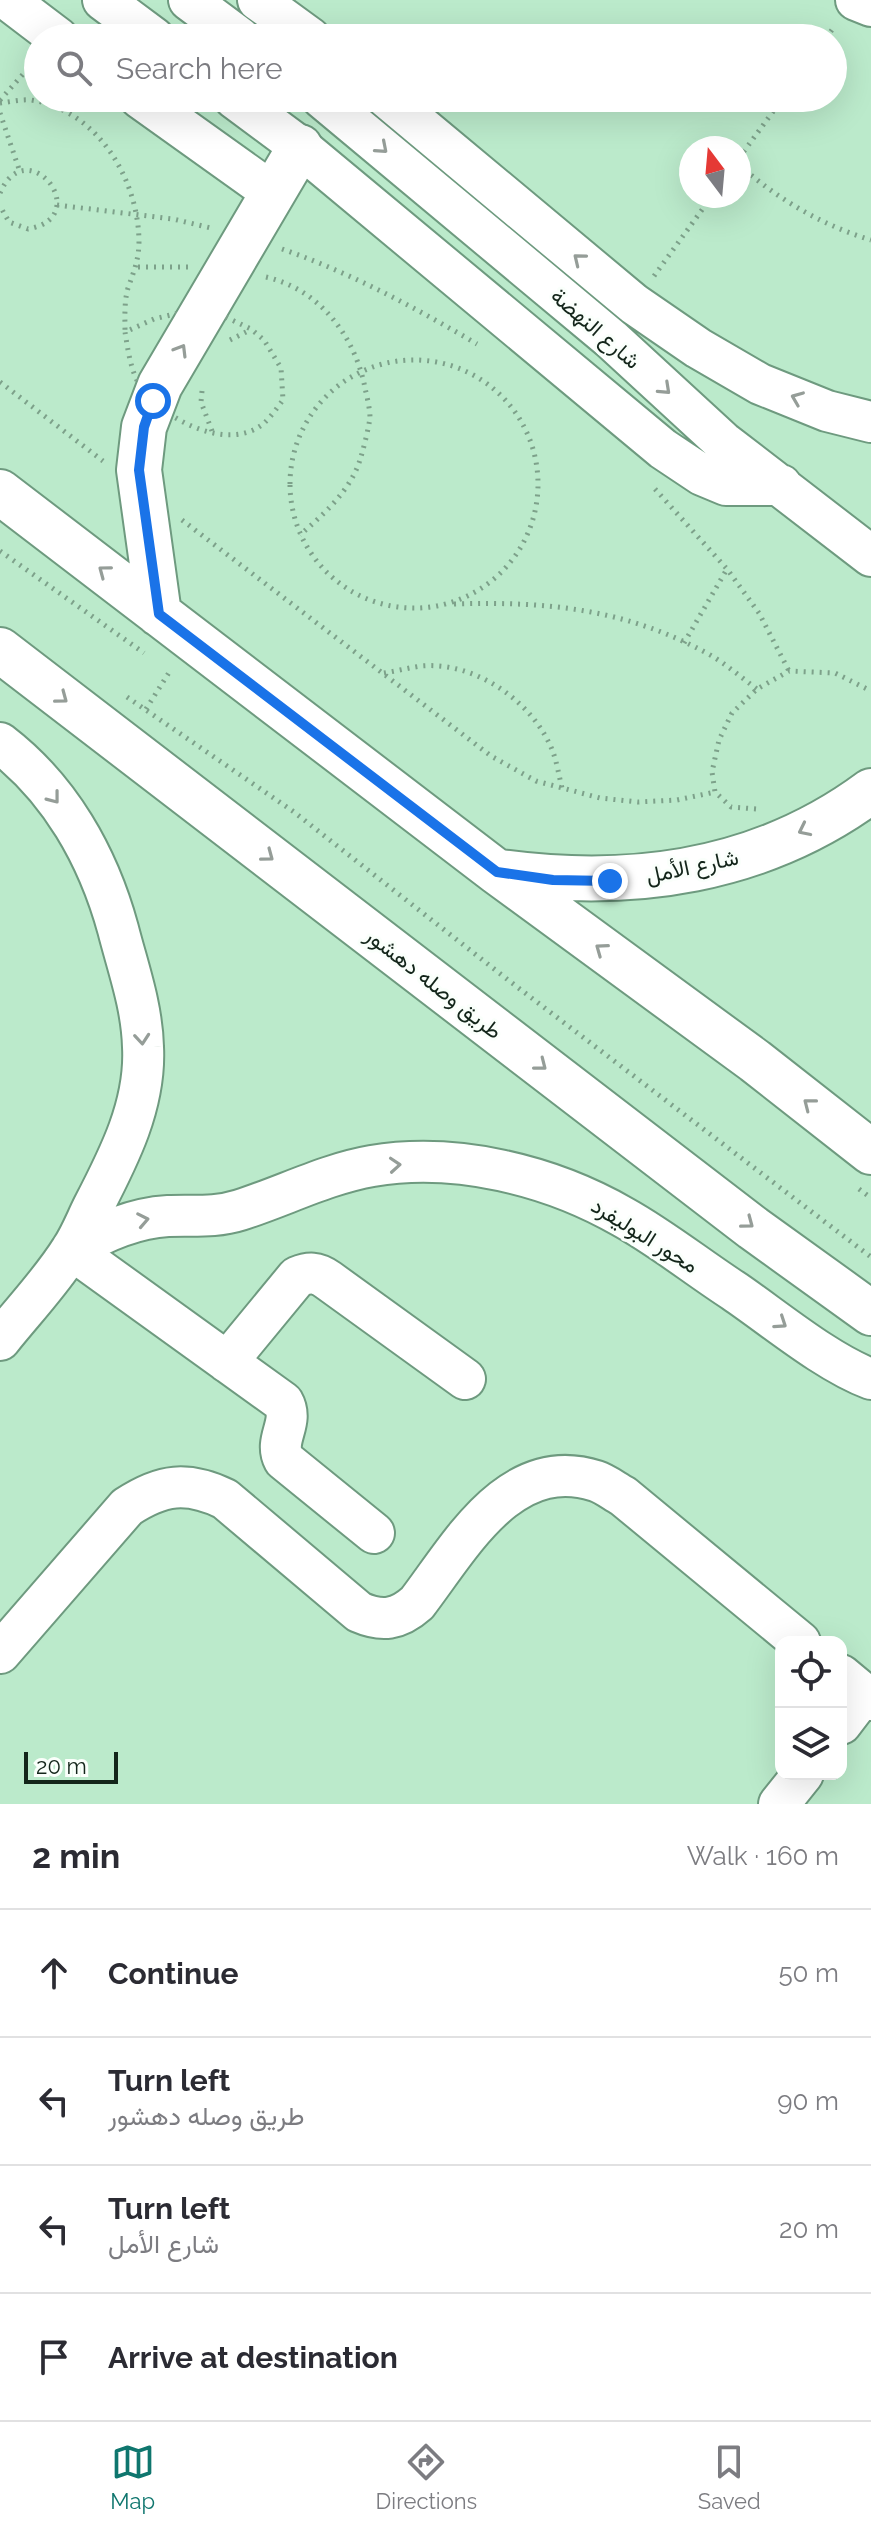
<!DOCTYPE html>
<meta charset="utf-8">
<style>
body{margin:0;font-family:Raleway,Vazirmatn,sans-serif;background:#f2f2f3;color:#2b2b33}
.controls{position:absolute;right:24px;bottom:24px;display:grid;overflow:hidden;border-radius:16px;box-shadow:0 8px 32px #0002}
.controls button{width:72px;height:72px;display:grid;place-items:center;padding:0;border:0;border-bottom:2px solid #e1e1e2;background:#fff;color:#2b2b33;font:40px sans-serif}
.compass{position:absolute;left:679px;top:136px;width:72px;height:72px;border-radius:50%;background:#fff;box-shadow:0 8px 32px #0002;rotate:344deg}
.scale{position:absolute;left:24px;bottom:20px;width:94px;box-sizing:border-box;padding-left:8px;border:4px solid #13251a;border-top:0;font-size:22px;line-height:28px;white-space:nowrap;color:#13251a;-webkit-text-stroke:6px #fafffb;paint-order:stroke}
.stop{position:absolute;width:24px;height:24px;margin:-18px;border:6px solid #1a73e8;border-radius:50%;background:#fff}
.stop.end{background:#1a73e8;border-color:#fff;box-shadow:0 2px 8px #0008}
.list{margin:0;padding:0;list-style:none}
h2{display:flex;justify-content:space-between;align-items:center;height:104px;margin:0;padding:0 32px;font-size:34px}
h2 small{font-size:26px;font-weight:400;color:#7c7c81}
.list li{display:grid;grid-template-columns:52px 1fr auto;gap:24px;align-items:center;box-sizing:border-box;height:128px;padding:0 32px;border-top:2px solid #e1e1e2}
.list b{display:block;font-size:30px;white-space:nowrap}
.list p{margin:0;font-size:26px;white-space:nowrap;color:#7c7c81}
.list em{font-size:26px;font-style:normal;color:#7c7c81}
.icon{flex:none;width:44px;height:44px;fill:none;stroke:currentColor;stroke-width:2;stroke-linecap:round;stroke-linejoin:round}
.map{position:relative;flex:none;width:871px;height:1804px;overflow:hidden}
.search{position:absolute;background:#fff;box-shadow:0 8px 32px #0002;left:24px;right:24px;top:24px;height:88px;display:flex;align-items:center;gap:20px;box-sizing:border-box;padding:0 28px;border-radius:44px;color:#7c7c81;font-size:30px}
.sheet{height:616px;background:#fff}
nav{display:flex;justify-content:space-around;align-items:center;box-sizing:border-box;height:112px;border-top:2px solid #e1e1e2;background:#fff;font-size:22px;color:#7c7c81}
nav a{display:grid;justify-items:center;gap:4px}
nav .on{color:#0f766e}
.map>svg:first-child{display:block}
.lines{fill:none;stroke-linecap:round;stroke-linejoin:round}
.minor-casing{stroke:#6e9a7f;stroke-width:44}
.major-casing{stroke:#6e9a7f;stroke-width:48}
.path{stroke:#7da18a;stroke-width:5;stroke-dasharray:2 6;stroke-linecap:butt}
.minor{stroke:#fff;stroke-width:40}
.major{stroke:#fff;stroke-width:44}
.oneway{stroke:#959d98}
.route{stroke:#1a73e8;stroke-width:10}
.labels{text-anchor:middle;stroke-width:6;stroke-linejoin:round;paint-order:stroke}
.street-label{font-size:22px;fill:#13251a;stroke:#fafffb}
</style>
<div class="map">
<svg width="871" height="1804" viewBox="0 0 871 1804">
<rect width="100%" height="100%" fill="#bbeacb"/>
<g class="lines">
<defs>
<path id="minor" d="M 8,0 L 58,38
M 103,0 L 154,38
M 189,0 L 240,38
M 258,0 L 310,38
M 856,0 L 871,6
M 140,98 L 273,193
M 234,98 L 300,147 L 663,449 L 702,475 L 726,485 L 781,485
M 322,98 L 611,339 L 723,442 L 871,556
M 387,98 L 634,304 L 698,348 L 760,384 L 827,411 L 871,422
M 0,743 C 60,789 98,856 118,929 C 128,968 142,1006 143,1047 C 146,1104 119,1157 93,1207 C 86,1221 80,1237 71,1250 C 51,1282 23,1311 0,1340
M 72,1250 C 102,1232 133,1218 168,1216 C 193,1215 215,1218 240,1210 C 284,1196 326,1174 372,1166 C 456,1152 550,1175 623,1217 C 661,1238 697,1267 734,1291 C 775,1319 826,1362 871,1379
M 72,1250 L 283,1402 C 295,1423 273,1439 284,1460 L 374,1533
M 227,1362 L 297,1277 C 309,1272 317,1272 328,1280 L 465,1379
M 0,1653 L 127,1507 C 162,1484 187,1481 225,1499 L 359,1612 C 382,1622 398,1620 417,1603 C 460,1547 510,1453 596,1481 C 605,1484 614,1491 623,1496 L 800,1642
M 841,1675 L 871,1700
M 841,1724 L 864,1694
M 779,1804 L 803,1774"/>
<path id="major" d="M 0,492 L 497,872 L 755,1061 L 871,1152
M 159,614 L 139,470 L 144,427 L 160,385 L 300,147
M 0,650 L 753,1228 L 871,1313
M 501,872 C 632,890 762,872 871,791"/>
</defs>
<use href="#minor" class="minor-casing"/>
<use href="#major" class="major-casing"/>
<path class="path" d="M 826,38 L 834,27
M 0,100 L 25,72 L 37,66
M 0,103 C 10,102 21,99 31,100 C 97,110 138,178 139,241 C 139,259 134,271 128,288 C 124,302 125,317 125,332
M 0,113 L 20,172
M 739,158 L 783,98
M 739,165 C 778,199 821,225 871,240
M 0,193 C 27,130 96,217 28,229 L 9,222 L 0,206
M 57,205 L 173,219 L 211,228
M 282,249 C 351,273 414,307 477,344
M 138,267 L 189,267
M 654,276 L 712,196
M 266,277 C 319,289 355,336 365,388 C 367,397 370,409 370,418 C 368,431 364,447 360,460 C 350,491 324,514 300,535
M 187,311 L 215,312 L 251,329 L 264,340 L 281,368 L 283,400 C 277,408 270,418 263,424 C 228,452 166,420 143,390 C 131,375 128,350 125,332 L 154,319 Z
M 230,340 L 250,330
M290 484a124 124 0 1 1 248 0a124 124 0 1 1-248 0Z
M 0,382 L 103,461
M 202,391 L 201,402 L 212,431
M 655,489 L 727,569 L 759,613 L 789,671
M 182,520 L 491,756 L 536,781 L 600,798 L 638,802 L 677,800 L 715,792
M 0,551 L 144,653
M 454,604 C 548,601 628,609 712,656 C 727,665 742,678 757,689
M 684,643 L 727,569
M 384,673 C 396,671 408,668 421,666 C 475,661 534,702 553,752 C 557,763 559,776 562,788
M 127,697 L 294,812 L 512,983 L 871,1257
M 146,709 L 170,671
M 756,809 L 731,807 L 715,792 L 712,772 L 719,740 L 732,713 L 757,689 L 789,671 L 835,673 L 871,691
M 859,1189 L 871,1198"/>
<use href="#minor" class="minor"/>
<use href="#major" class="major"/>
</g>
<defs><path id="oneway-chevron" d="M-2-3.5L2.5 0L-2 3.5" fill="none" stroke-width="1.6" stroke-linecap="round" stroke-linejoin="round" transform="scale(2)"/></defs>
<g class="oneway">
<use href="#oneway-chevron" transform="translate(382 148) rotate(41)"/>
<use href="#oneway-chevron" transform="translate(579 259) rotate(-141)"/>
<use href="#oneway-chevron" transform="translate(181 350) rotate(-59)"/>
<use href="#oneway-chevron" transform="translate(665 389) rotate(43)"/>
<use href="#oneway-chevron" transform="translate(797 398) rotate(-158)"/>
<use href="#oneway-chevron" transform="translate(104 571) rotate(-143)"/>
<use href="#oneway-chevron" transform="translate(62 698) rotate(37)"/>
<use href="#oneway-chevron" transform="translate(54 798) rotate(52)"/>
<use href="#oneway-chevron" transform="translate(804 830) rotate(154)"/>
<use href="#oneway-chevron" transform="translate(268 856) rotate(37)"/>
<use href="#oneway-chevron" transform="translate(601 949) rotate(-144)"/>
<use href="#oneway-chevron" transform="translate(142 1039) rotate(85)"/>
<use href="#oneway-chevron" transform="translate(541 1065) rotate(38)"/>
<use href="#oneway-chevron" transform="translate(809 1104) rotate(-142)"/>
<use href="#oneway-chevron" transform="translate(395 1165) rotate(-4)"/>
<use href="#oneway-chevron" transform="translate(143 1220) rotate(-11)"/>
<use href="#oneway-chevron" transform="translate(748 1223) rotate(37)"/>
<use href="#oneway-chevron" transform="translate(781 1323) rotate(34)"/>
</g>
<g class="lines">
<path class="route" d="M 153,401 L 144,427 L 139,470 L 159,614 L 497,872 L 553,880 L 610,881"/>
</g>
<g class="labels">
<g class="street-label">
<text transform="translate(596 328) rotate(41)" y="8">شارع النهضة</text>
<text transform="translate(692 866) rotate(-12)" y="8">شارع الأمل</text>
<text transform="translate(434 983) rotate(38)" y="8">طريق وصله دهشور</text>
<text transform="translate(645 1235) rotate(32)" y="8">محور البوليفرد</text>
</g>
</g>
</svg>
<div class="controls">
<button><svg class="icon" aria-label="locate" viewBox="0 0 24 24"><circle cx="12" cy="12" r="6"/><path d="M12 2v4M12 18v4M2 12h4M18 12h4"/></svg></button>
<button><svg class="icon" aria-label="layers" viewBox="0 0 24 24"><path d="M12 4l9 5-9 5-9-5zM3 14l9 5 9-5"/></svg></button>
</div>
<svg class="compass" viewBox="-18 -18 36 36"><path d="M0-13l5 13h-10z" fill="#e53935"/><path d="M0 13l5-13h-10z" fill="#7c7c81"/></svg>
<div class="scale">20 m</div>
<div class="stop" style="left:153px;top:401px"></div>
<div class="stop end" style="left:610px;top:881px"></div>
<div class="search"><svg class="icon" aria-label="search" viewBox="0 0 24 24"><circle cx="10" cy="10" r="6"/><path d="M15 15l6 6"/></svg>Search here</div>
</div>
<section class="sheet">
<h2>2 min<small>Walk · 160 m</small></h2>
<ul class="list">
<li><svg class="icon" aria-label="ahead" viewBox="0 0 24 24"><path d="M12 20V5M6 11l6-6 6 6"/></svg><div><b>Continue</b></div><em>50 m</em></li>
<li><svg class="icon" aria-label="left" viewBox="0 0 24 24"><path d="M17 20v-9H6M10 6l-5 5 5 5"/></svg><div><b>Turn left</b><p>طريق وصله دهشور</p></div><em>90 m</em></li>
<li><svg class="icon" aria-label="left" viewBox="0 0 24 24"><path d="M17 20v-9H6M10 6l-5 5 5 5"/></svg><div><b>Turn left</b><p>شارع الأمل</p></div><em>20 m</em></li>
<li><svg class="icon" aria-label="arrive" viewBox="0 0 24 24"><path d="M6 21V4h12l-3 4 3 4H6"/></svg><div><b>Arrive at destination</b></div></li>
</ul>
</section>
<nav>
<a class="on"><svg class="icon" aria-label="map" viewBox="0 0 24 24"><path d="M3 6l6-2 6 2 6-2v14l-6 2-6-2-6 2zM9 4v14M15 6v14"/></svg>Map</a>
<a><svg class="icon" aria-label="directions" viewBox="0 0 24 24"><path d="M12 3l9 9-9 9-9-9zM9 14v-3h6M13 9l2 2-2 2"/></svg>Directions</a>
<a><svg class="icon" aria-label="saved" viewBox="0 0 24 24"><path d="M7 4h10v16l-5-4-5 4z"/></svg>Saved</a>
</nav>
